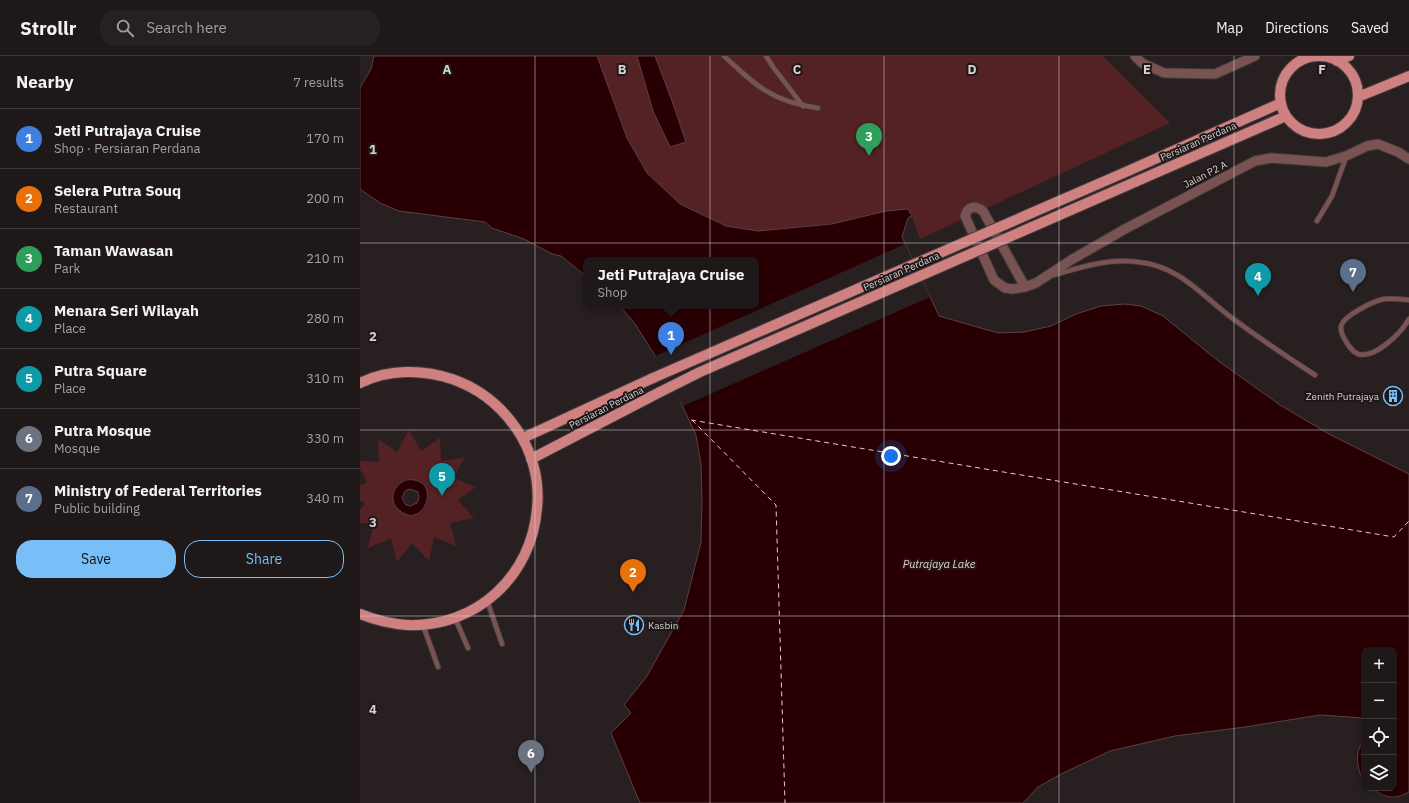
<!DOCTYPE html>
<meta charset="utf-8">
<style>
body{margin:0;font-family:"IBM Plex Sans",sans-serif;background:#262121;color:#f1f3f6}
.controls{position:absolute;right:12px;bottom:12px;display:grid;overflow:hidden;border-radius:8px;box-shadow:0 2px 6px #0003}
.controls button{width:36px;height:36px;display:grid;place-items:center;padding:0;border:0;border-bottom:1px solid #3c3737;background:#1e1818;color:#f1f3f6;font:20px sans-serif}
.you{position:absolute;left:531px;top:400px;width:14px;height:14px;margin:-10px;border:3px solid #fff;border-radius:50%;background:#1a73e8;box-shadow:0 0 0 6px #1a73e833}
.badge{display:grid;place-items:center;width:26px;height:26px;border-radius:50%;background:#78bff8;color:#fff;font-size:13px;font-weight:700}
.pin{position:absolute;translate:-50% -33px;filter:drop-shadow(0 1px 2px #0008)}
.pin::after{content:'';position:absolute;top:21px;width:14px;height:12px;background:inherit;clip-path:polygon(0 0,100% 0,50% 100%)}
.popup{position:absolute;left:223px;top:201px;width:176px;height:52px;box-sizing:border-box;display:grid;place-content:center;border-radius:8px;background:#1e1818;filter:drop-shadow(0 1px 3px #0005);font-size:13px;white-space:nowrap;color:#a1a0a2}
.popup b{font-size:15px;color:#f1f3f6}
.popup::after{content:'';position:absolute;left:50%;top:100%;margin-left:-8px;border:8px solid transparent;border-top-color:#1e1818}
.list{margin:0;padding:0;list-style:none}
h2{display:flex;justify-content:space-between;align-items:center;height:52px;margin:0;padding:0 16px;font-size:17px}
h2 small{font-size:13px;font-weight:400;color:#a1a0a2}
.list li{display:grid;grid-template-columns:26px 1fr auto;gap:12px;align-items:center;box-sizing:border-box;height:60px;padding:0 16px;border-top:1px solid #3c3737}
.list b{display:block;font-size:15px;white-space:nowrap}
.list p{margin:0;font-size:13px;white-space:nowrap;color:#a1a0a2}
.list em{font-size:13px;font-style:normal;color:#a1a0a2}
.actions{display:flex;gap:8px;padding:12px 16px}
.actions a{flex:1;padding:9px 0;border:1px solid #78bff8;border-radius:16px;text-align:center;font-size:14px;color:#78bff8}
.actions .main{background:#78bff8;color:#111}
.icon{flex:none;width:22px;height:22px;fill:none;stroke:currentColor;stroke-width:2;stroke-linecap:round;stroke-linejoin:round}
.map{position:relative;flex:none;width:1049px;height:747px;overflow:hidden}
header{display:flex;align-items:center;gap:24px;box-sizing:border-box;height:56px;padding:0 20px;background:#1e1818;border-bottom:1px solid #3c3737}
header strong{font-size:19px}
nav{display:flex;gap:22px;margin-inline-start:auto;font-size:14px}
.search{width:280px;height:36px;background:#262121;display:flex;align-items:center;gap:10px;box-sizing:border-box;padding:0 14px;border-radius:16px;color:#a1a0a2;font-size:15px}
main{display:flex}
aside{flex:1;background:#1e1818}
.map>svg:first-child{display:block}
.green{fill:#542224;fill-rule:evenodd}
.water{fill:#280004;stroke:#5c3f42;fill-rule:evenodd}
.pier{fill:#282020}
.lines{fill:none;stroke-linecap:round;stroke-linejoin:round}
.ferry{stroke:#f7c4c3;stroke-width:1;stroke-dasharray:5 4;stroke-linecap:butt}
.lane-casing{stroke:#443c3c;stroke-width:6}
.street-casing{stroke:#443c3c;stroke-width:11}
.primary-casing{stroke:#443c3c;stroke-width:12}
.lane{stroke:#795252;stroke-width:4.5}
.street{stroke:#795252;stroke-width:9}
.primary{stroke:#cf8080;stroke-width:10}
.primary-bridge-casing{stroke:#443c3c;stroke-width:12;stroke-linecap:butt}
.primary-bridge{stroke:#cf8080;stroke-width:10}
.grid{fill:none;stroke:#d7d1d1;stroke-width:1;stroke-opacity:0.55}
.labels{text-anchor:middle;stroke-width:4;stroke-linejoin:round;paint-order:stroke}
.street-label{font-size:10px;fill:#d7d1d1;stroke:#1e1717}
.poi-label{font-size:10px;fill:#d7d1d1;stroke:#1e1717;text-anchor:end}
.water-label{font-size:11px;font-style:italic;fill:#f7c4c3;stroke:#1e1717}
.grid-label{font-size:13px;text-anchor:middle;font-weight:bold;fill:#d7d1d1;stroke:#1e1717;stroke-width:4;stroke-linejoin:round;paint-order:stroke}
</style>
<header>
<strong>Strollr</strong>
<div class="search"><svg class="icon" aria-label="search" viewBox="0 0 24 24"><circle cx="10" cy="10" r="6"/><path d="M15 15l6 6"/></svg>Search here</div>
<nav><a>Map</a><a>Directions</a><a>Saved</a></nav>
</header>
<main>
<aside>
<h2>Nearby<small>7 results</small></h2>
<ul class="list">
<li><span class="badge" style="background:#3f7fe0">1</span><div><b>Jeti Putrajaya Cruise</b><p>Shop · Persiaran Perdana</p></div><em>170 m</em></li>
<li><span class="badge" style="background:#e8710a">2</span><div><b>Selera Putra Souq</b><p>Restaurant</p></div><em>200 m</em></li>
<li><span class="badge" style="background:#2e9e5b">3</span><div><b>Taman Wawasan</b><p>Park</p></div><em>210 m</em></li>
<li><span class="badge" style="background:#0f9aa8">4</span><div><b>Menara Seri Wilayah</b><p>Place</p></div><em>280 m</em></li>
<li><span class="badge" style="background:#0f9aa8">5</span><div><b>Putra Square</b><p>Place</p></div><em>310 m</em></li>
<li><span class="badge" style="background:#6b7280">6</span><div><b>Putra Mosque</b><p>Mosque</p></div><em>330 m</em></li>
<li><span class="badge" style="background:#5c6f8a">7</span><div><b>Ministry of Federal Territories</b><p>Public building</p></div><em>340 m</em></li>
</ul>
<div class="actions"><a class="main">Save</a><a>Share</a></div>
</aside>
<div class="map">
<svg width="1049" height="747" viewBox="0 0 1049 747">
<rect width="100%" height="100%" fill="#282020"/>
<path class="green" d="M 237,0 L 743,0 L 810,67 L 560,183 L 552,160 L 548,153 L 526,155 L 472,168 L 398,175 L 366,170 L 320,148 L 287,117 L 267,82 Z
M 49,374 L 61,395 L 80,382 L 81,405 L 104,402 L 94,422 L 116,431 L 98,444 L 114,462 L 90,467 L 96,490 L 74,481 L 69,505 L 52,487 L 37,506 L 31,482 L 8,492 L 14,468 L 0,467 L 0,454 L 5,448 L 0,444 L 0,429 L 7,426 L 0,413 L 0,405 L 19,406 L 18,383 L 37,396 ZM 46,424 L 50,424 L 68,443 L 67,447 L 63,454 L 34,448 C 35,437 34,429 46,424 Z"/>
<path class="water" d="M 14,0 L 237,0 L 267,82 L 287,117 L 320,148 L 366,170 L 398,175 L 472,168 L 526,155 L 548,153 L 552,160 L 548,162 L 542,181 L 579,260 L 638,277 L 664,276 L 691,270 L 716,258 L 741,250 L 765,248 L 781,250 L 803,260 L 857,304 L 920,349 L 969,378 L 1049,418 L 1049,736 C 1032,745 1026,741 1010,732 L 1034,732 L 1034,594 L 1004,594 L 1004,662 L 960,659 L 885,671 L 815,680 L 750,695 L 701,718 L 678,731 L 663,747 L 280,747 L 251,677 L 271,657 L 264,649 L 287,620 L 324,554 L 341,486 L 342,446 L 341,408 L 336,379 L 310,323 L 275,268 L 260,250 L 396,250 L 396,204 L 226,204 L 226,220 L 201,200 L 192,198 L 164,183 L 132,172 L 125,166 L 39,155 L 20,147 L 0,133 L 0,32 L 11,13 Z
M 277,0 L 295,0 L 312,45 L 326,86 L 310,91 L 293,55 Z
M 46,424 C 84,419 65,477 39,454 C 28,445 33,429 46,424 ZM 50,433 L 58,436 L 59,442 L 57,447 L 50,450 L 46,449 L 42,442 L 45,435 Z
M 1004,685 L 1004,727 C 998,715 993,696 1004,685 Z"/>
<path class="pier" d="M 545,188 L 570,241 L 323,350 L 295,300 Z"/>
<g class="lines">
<path class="ferry" d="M 331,364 L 1034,481 L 1049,465
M 332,364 L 416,449 L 425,747"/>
<defs>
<path id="lane" d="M 364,0 C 396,30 413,46 458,52
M 406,0 L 413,11 L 443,50
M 957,165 L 972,140 L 986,101
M 694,219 C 722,211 749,202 778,206 C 820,210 841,239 872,262 C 899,282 927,301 955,319
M 1049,244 C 1041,243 1033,242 1024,243 C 1014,245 979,261 981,273 C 981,278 985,284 987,287 C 990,292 993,296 998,298 C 1015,303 1041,277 1049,263
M 127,544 L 142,588
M 95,562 L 108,592
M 63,569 L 78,611"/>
<path id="street" d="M 775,0 L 782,7 L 804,17 L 855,18 L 895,0
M 665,231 L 623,155 C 615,149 608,150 605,160 L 634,224 L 645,232 L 653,233 L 665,231 L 676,227 L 711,204 L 765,173 L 895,105 L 911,102 L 966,106 L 986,100 L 1007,90 L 1018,88 L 1038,96 L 1049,103"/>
<path id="primary" d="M920 39a39 39 0 1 1 78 0a39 39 0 1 1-78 0Z
M 977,5 L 989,0
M 998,41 L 1049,20
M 768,115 L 921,47
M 775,126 L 926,60
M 0,327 C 28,313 62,313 92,323 C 118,332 140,349 156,372 C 172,395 180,424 177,452 C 172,520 116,572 47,569 C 31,568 15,564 0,558
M 163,382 L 293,322
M 171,403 L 300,336"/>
</defs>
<use href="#lane" class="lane-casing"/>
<use href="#street" class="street-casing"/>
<use href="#primary" class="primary-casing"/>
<use href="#lane" class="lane"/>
<use href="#street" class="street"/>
<use href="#primary" class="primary"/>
<defs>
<path id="primary-bridge" d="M 293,322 L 768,115
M 300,336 L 340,316 L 775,126"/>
</defs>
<use href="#primary-bridge" class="primary-bridge-casing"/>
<use href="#primary-bridge" class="primary-bridge"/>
</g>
<path class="grid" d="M 175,0 L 175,747M 350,0 L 350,747M 524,0 L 524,747M 699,0 L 699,747M 874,0 L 874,747M 0,187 L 1049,187M 0,374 L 1049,374M 0,560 L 1049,560"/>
<defs>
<symbol id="building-ring" viewBox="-11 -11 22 22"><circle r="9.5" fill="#1e1717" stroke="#78bff8" stroke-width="1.5"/><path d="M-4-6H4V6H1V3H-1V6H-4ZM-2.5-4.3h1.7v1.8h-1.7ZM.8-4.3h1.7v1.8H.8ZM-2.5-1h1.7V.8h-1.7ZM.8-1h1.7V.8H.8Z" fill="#78bff8"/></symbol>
<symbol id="restaurant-ring" viewBox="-11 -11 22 22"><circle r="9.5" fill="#1e1717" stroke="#78bff8" stroke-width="1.5"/><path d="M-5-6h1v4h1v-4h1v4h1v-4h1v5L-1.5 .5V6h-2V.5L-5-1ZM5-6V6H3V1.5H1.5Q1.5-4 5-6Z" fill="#78bff8"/></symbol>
</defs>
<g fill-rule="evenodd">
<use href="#building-ring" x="1022" y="329" width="22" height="22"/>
<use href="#restaurant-ring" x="263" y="558" width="22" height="22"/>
</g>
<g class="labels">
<g class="street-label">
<text transform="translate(838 85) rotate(-24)" y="4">Persiaran Perdana</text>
<text transform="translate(845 118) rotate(-27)" y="4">Jalan P2 A</text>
<text transform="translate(541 215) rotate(-24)" y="4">Persiaran Perdana</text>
<text transform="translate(246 351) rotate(-27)" y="4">Persiaran Perdana</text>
</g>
<g class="poi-label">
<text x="1019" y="344">Zenith Putrajaya</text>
<text x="288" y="573" text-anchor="start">Kasbin</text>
</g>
<g class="water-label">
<text x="579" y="512">Putrajaya Lake</text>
</g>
</g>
<g class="grid-label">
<text x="87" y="18">A</text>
<text x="262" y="18">B</text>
<text x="437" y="18">C</text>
<text x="612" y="18">D</text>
<text x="787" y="18">E</text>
<text x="962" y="18">F</text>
<text x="13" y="98">1</text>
<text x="13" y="285">2</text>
<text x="13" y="471">3</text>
<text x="13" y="658">4</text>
</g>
</svg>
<div class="controls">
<button>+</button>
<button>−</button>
<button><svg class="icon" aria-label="locate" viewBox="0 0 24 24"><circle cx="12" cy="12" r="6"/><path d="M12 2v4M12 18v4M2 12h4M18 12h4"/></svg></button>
<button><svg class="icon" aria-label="layers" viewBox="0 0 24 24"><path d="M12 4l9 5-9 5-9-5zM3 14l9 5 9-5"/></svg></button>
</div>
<div class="you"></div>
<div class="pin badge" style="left:311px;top:299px;background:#3f7fe0">1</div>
<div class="popup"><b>Jeti Putrajaya Cruise</b>Shop</div>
<div class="pin badge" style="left:273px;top:536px;background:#e8710a">2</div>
<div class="pin badge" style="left:509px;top:100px;background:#2e9e5b">3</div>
<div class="pin badge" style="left:898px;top:240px;background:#0f9aa8">4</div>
<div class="pin badge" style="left:82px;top:440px;background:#0f9aa8">5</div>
<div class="pin badge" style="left:171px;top:717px;background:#6b7280">6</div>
<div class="pin badge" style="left:993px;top:236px;background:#5c6f8a">7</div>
</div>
</main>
